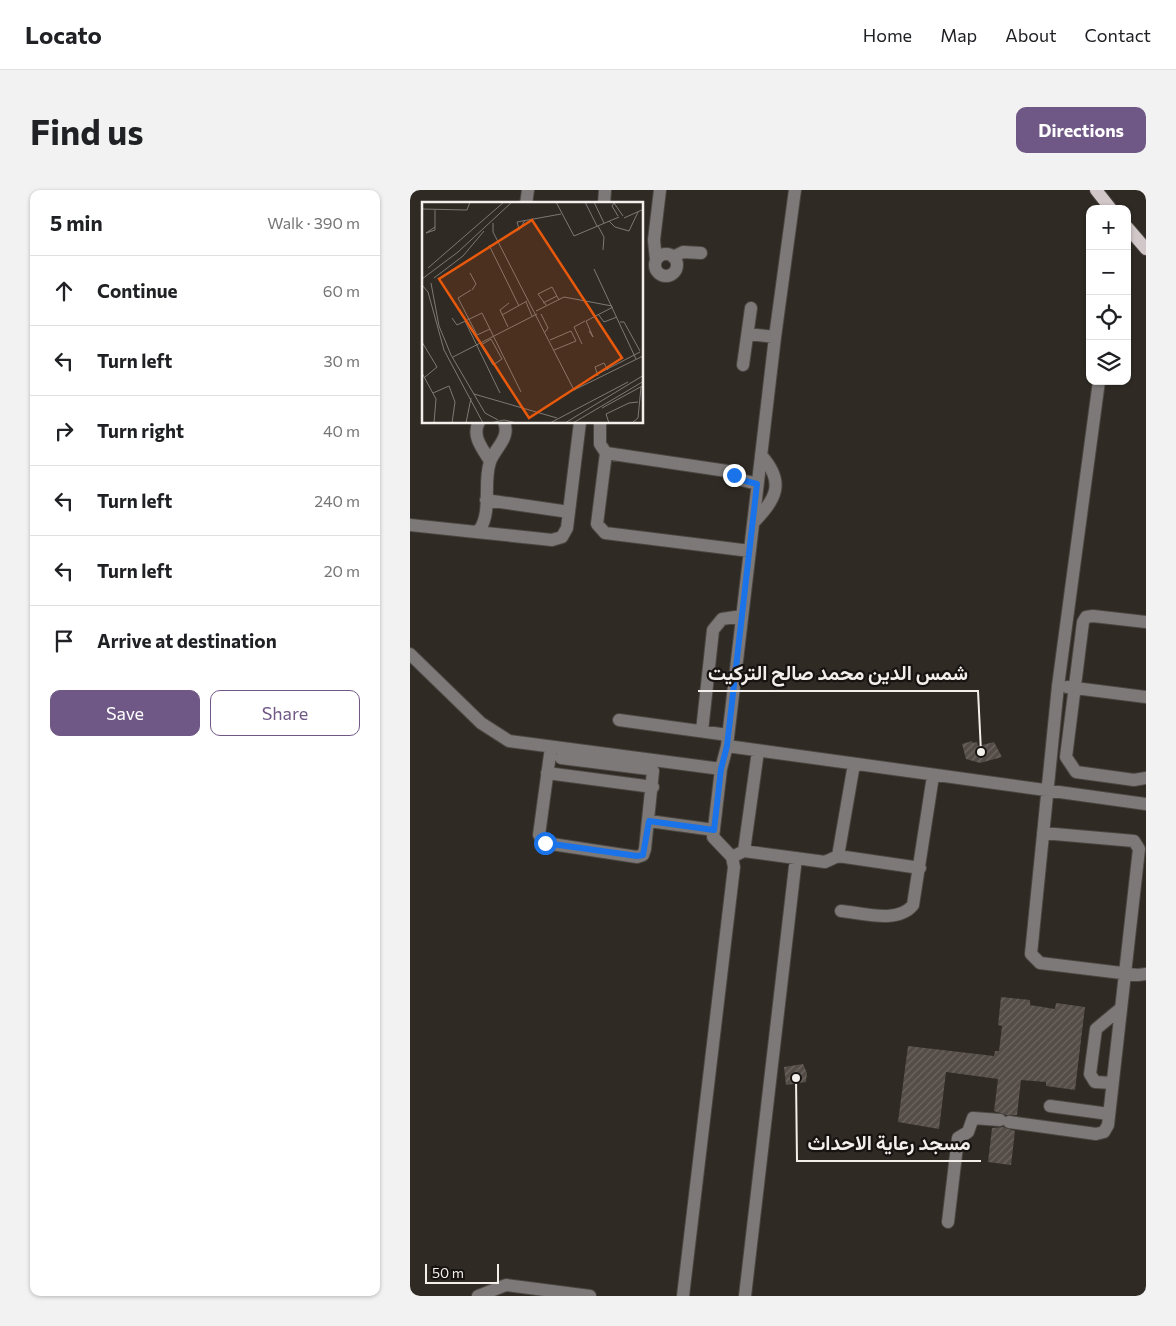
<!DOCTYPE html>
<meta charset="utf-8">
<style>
body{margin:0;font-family:Commissioner,Vazirmatn,sans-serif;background:#f2f2f2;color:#202124}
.controls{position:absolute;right:15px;top:15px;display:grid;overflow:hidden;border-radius:10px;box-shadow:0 1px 4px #0004}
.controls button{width:45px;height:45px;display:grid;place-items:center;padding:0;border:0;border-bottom:1px solid #e0e0e0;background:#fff;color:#202124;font:25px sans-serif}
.scale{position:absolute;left:15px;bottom:12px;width:74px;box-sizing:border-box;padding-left:5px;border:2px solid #f3efeb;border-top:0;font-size:14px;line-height:18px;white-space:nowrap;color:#f3efeb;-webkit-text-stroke:4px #161311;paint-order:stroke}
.stop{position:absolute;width:15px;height:15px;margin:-11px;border:4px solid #1a73e8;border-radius:50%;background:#fff}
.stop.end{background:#1a73e8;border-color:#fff;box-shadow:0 1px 5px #0008}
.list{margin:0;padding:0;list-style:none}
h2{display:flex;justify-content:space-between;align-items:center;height:65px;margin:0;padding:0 20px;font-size:21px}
h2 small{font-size:16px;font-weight:400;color:#757577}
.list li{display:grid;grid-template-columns:32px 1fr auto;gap:15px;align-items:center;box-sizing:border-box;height:70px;padding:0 20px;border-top:1px solid #e0e0e0}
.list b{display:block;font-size:19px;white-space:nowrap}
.list em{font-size:16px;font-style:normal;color:#757577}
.actions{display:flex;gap:10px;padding:15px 20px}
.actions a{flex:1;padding:11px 0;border:1px solid #705886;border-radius:10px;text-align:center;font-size:18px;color:#705886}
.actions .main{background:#705886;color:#fff}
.icon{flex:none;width:28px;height:28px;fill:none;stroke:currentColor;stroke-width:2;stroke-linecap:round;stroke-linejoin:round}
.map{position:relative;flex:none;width:736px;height:1106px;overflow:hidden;border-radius:10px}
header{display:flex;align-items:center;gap:30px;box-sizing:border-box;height:70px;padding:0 25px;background:#fff;border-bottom:1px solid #e0e0e0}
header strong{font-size:24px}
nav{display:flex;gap:28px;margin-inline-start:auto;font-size:18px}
.intro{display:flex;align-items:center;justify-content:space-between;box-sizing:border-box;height:120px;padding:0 30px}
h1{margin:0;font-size:35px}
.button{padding:12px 22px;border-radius:10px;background:#705886;color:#fff;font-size:18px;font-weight:700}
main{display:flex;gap:30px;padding:0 30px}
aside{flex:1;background:#fff;border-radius:10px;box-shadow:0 1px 4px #0004}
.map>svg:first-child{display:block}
.building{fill:url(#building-hatch)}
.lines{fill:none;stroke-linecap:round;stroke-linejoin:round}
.minor-casing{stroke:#4a4640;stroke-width:14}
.major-casing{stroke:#4a4640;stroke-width:14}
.minor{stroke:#7e7979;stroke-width:12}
.major{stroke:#d1c7c8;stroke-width:12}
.route{stroke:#1a73e8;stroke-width:6}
.inset-road{fill:none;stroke:#7d7974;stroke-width:1}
.view{fill:#e8590c;fill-opacity:0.15;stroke:#e8590c;stroke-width:2.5}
.inset-edge{fill:none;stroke:#f3efeb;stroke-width:2.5}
.leader{fill:none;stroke:#f3efeb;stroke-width:2}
.callout-dot{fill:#f3efeb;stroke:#161311;stroke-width:2}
.callout-label{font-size:20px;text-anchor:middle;font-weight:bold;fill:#f3efeb;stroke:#161311;stroke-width:4.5;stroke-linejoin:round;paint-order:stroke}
</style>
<header>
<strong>Locato</strong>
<nav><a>Home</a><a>Map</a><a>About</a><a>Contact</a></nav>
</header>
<div class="intro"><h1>Find us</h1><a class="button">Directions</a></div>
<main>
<aside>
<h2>5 min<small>Walk · 390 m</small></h2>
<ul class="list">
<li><svg class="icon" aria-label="ahead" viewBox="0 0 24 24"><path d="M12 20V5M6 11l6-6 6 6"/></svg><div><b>Continue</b></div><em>60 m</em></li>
<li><svg class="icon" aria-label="left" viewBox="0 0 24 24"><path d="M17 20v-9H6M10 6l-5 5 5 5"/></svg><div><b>Turn left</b></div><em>30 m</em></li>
<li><svg class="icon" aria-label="right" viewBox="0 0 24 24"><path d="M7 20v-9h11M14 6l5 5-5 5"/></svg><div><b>Turn right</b></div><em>40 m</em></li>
<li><svg class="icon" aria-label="left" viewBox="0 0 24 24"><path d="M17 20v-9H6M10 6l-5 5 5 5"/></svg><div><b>Turn left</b></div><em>240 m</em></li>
<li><svg class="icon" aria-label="left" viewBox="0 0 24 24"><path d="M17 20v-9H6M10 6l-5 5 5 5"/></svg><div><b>Turn left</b></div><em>20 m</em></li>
<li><svg class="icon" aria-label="arrive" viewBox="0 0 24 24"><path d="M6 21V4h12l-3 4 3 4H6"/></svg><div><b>Arrive at destination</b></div></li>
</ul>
<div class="actions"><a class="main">Save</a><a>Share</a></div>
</aside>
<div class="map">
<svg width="736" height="1106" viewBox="0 0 736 1106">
<defs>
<pattern id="building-hatch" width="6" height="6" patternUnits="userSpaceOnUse" patternTransform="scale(1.25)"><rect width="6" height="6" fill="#544c47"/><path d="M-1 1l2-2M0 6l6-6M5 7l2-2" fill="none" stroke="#6d6662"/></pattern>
</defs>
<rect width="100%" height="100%" fill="#2f2a24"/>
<path class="building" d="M 562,551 L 563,553 L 567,552 L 568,556 L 584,552 L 592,567 L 570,573 L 556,569 L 552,554 Z
M 591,807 L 620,810 L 620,815 L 645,819 L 646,813 L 675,817 L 665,900 L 636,896 L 636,892 L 611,890 L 607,925 L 596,925 L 584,921 L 588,889 L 536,882 L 529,939 L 488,932 L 498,856 L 584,866 L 585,861 L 589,861 L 592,836 L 588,835 Z
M 393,874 L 397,883 L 396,892 L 376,895 L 374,877 Z
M 593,937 L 605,941 L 601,975 L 578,972 L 582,938 Z"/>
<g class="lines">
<defs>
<path id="minor" d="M 116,14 L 118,0
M 194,14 L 195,0
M245 75a11 11 0 1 1 22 0a11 11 0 1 1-22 0Z
M 263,67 L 273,62 L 291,63
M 246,70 L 244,50 L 250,0
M 338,144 L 365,147
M 333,175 L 341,118
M 689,191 L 648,496 L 621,764 L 630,773 L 728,785 L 736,784
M 69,232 C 61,246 73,259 80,271
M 190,232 L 190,254 L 196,263
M 76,310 L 159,322
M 343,333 C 366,309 376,293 351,265
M 0,335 L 66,342 L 70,339 C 82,321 73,292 80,272 C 84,259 101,248 94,232
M 66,342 L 142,350 L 152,347 L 157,338 L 170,232
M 340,361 L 195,343 L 187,334 L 196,263 L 317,281 L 332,290 L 347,294
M 736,432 L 683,426 L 676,427 L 673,432 L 656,567 L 666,582 L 724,590 L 736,588
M 0,464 L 71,533 L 99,551 L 311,579
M 657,497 L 736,507
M 209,530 L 318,545
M 292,541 L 303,440 L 312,429 L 332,426
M 317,556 L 736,614
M 141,557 L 129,645 L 135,653 L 227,667 L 233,665 L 235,659 L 243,581 L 239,579 L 151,568
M 137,583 L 243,597
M 239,631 L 304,640
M 334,661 L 348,561
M 428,666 L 444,574
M 322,667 L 334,661 L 415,672 L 428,666 L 510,678
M 431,721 C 453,723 488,734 503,715 L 523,586
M 702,893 L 685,892 L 680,884 L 686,839 L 710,819
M 640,916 L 699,924
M 599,932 L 686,944 L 694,942 L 698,935 L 729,659 L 724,651 L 633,643
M 538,1032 L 548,948 L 558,942 L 563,928 L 590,930
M 68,1106 L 96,1095 L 180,1106
M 273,1106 L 324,677 L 322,667 L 303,647 L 311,579 L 317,556 L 365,147 L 385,0
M 335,1106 L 386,668"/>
<path id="major" d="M 686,0 L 701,19
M 717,37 L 736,59"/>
</defs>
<use href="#minor" class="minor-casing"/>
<use href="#major" class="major-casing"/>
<use href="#minor" class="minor"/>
<use href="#major" class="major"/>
</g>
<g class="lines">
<path class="route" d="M 135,653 L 227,666 L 233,665 L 239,631 L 304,640 L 311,579 L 317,556 L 347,294 L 332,290 L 324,285"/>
</g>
<g transform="translate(12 12)">
<rect width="221" height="221" fill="#2f2a24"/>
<path class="inset-road" d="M 134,0 L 152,34 L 197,15M 163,0 L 175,24M 172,0 L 182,21M 0,7 L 45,8 L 48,0M 13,8 L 13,28 L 4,31 L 13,25M 196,14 L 190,4 L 192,1 L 201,14M 202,16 L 222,7M 187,19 L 193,25 L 207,29 L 216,10M 71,21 L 71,30 L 152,188 L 221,154M 176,24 L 182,35 L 181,48M 97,27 L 95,20 L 139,12M 82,35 L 98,27 L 103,18M 67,43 L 97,104M 6,66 L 82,0M 172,67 L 214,157M 48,71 L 54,82 L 50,88M 12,76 L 41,54 L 62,29M 0,77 L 36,50 L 90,0M 9,81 L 17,124 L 29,153 L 63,211 L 76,218M 0,83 L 6,90 L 22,148 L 61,221M 49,88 L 36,96 L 55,133 L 68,127M 104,100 L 110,114M 121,101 L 135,94M 124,103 L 116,92 L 130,85 L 137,98M 114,109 L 142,95 L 190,104M 119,112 L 126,126 L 123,130M 176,112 L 182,120 L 195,115M 80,113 L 105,99M 30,116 L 35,123 L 60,111 L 99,190M 43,119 L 78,191M 198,120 L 202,120 L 218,149M 86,125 L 78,108 L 87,101M 167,129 L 171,135 L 164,119 L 191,105M 69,137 L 80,157 L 71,163 L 59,143 ZM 128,138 L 149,129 L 154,139 L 132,148M 0,140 L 15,165 L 3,175M 160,142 L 152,125 L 163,119M 31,155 L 115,112M 0,171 L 14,197 L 12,221M 176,174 L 173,165 L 182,161 L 186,168M 168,176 L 218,150M 11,191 L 27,184 L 33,200 L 30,221M 52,192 L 135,216M 180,206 L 222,183M 44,221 L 49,196M 68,221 L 82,218 L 95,221M 128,221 L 206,180M 143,221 L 222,173M 151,221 L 222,179M 187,221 L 184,212 L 207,201 L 216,200M 210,221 L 216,216 L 219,185"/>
<path class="view" d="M 110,18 L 200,156 L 107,216 L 17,77 Z"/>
<rect width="221" height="221" class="inset-edge"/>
</g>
<path class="leader" d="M571 562L568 501H288M386 888L387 971H571"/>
<g class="callout-dot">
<circle cx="571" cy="562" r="5"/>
<circle cx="386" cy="888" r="5"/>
</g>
<g class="callout-label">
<text x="428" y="490">شمس الدين محمد صالح التركيت</text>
<text x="479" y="960">مسجد رعاية الاحداث</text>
</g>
</svg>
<div class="controls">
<button>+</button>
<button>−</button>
<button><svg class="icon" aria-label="locate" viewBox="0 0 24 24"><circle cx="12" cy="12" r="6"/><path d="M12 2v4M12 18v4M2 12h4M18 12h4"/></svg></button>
<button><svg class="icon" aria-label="layers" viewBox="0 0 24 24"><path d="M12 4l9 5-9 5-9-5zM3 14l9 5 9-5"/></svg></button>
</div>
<div class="scale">50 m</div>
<div class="stop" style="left:135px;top:653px"></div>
<div class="stop end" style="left:324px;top:285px"></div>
</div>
</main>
